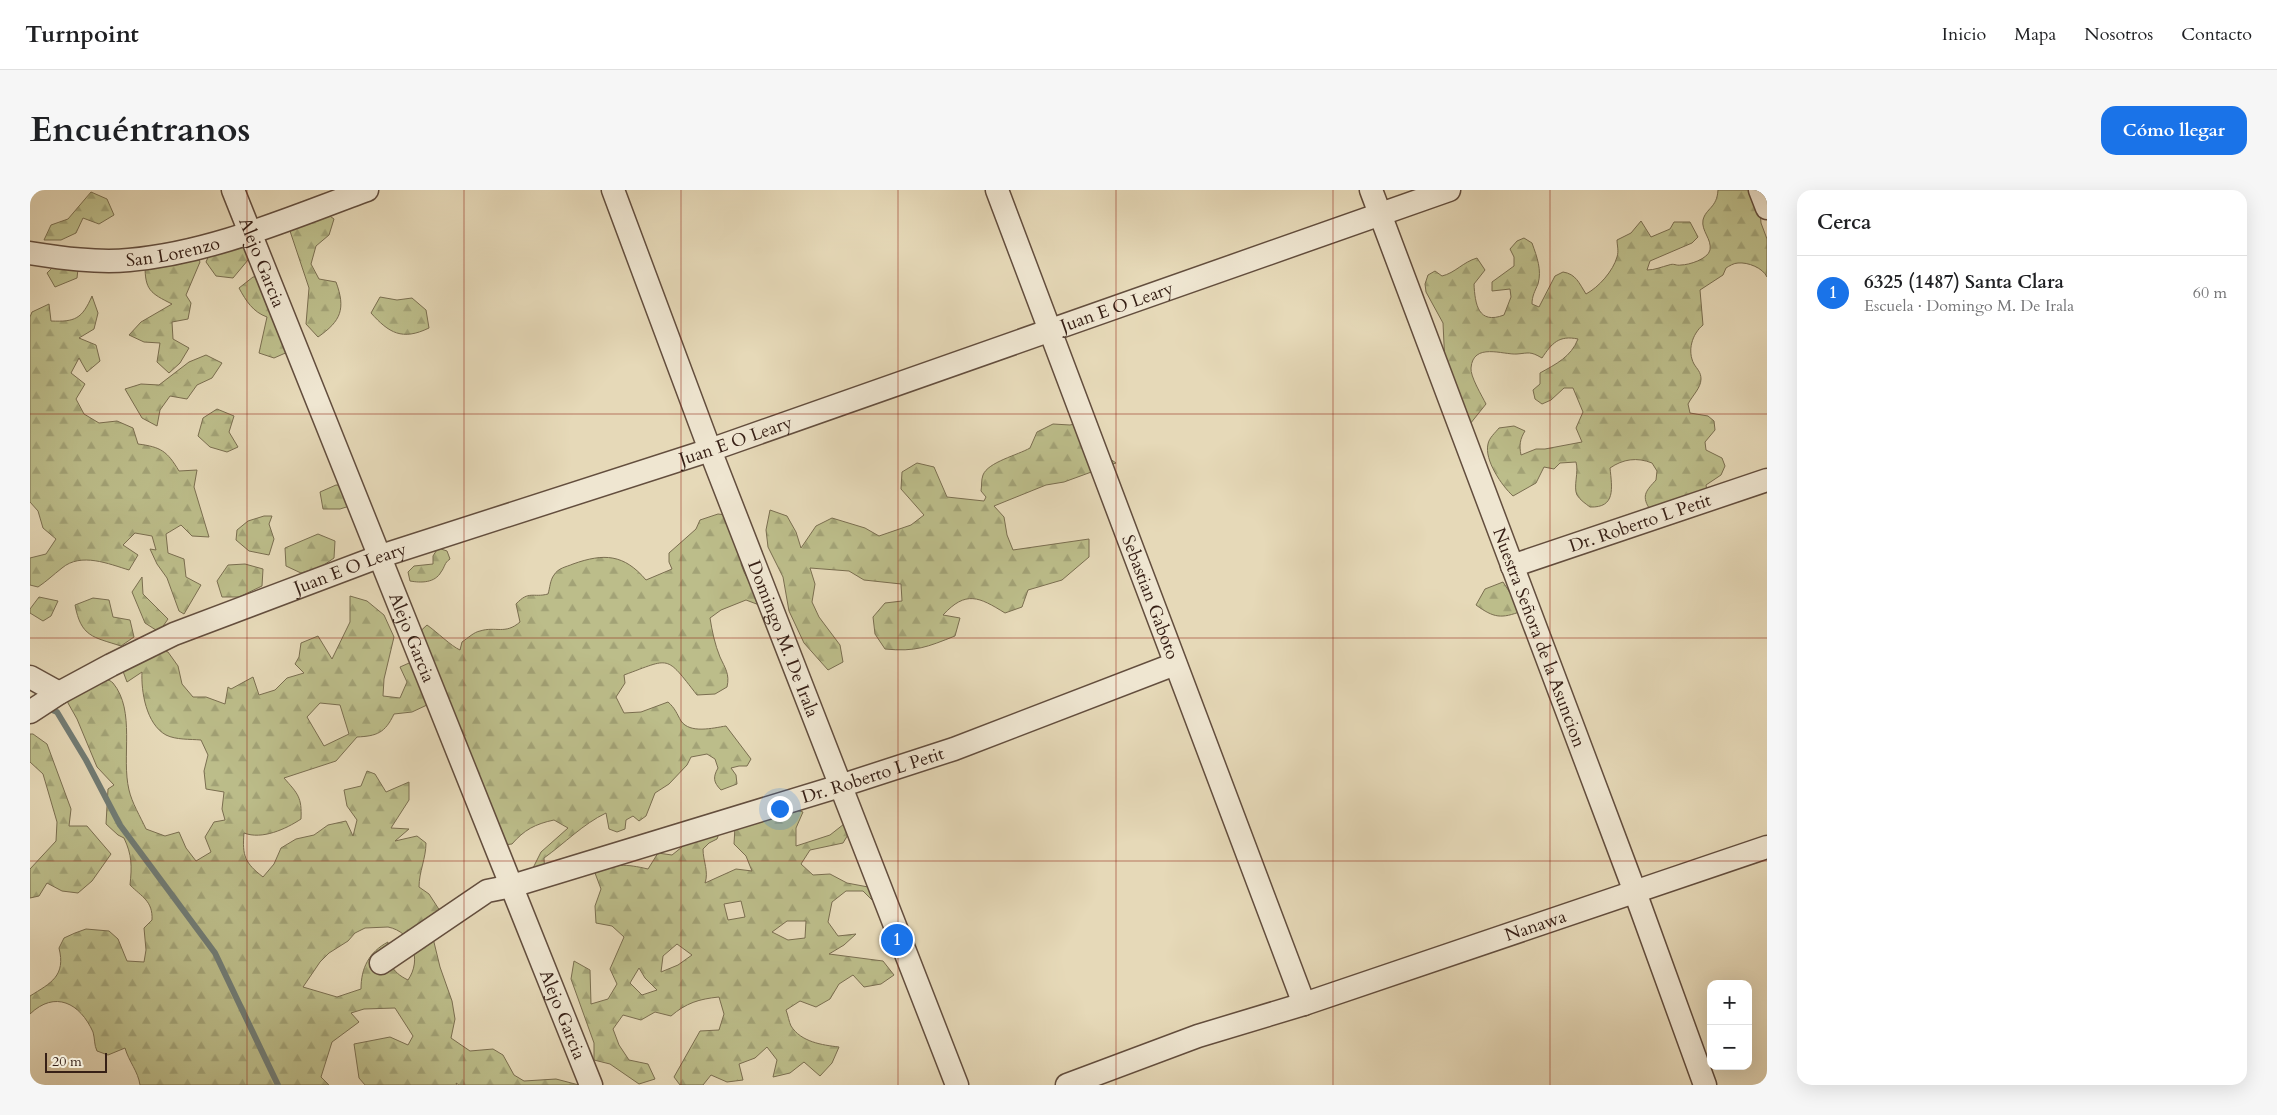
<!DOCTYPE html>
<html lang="es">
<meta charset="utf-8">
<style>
body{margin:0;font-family:Cardo,serif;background:#f6f6f6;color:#202124}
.controls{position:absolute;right:15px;bottom:15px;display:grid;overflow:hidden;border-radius:10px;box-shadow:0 5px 20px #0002}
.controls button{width:45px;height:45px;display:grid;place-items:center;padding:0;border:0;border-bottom:1px solid #e0e0e0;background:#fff;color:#202124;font:25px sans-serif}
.scale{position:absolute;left:15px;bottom:12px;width:62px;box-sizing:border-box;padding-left:5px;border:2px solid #372016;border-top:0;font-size:14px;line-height:18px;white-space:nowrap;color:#372016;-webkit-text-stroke:4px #efe6d1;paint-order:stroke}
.you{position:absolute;left:749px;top:618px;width:18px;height:18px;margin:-12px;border:4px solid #fff;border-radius:50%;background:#1a73e8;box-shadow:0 0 0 8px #1a73e833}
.badge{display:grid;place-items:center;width:32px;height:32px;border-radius:50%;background:#1a73e8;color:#fff;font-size:16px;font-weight:700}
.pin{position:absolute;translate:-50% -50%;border:2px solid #fff;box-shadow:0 1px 5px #0006}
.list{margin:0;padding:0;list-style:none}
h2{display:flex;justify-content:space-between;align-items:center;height:65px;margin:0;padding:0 20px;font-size:21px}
h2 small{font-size:16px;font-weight:400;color:#757577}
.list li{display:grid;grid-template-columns:32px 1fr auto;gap:15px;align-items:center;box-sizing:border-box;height:75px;padding:0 20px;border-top:1px solid #e0e0e0}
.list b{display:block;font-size:19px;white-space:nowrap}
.list p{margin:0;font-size:16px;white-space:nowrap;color:#757577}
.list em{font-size:16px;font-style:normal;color:#757577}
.map{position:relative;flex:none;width:1737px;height:895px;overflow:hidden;border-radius:15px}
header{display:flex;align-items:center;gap:30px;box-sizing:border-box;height:70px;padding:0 25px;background:#fff;border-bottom:1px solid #e0e0e0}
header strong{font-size:24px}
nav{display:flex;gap:28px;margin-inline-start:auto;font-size:18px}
.intro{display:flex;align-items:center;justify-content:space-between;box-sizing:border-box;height:120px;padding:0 30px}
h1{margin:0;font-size:35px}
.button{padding:12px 22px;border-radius:15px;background:#1a73e8;color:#fff;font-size:18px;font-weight:700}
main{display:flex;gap:30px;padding:0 30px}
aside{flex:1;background:#fff;border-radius:15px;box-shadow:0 5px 20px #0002}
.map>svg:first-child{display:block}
.forest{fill:url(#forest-firs);stroke:#7a6e50;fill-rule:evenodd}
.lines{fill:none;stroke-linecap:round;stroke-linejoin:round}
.stream{stroke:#717c75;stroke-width:6}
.street-casing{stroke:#634e3e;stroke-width:25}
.street{stroke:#efe6d1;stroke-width:22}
.grid{fill:none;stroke:#8f2418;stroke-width:1;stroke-opacity:0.55}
.labels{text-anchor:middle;stroke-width:4.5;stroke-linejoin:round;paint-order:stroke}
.street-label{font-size:18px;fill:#372016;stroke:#efe6d1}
</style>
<header>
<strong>Turnpoint</strong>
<nav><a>Inicio</a><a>Mapa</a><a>Nosotros</a><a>Contacto</a></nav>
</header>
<div class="intro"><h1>Encuéntranos</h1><a class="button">Cómo llegar</a></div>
<main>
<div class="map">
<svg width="1737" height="895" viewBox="0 0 1737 895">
<defs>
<pattern id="forest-firs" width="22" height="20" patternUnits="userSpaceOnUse" patternTransform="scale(1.25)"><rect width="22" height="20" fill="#bcbd8a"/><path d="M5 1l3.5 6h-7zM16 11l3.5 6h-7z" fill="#a2a276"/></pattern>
</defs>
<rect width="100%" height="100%" fill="#e6d9b8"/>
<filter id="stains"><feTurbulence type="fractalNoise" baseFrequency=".004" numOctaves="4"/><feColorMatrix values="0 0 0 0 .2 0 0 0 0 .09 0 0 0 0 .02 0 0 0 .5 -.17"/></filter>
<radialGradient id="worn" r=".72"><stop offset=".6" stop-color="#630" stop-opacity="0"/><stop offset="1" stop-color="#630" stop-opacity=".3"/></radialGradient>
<path class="forest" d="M 1688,0 L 1726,0 L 1729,6 L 1731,33 L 1737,49 L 1737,87 C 1733,78 1718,72 1708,73 C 1704,73 1699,76 1696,78 L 1693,85 L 1670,100 L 1673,135 C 1662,144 1657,161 1664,174 C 1667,179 1671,182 1671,189 C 1671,198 1662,206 1658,214 L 1660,223 L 1678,226 L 1684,231 L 1685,240 L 1675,252 L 1676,260 L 1692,268 L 1695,276 L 1691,285 L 1676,295 L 1679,312 L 1619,318 C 1611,305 1617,300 1626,290 L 1627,281 L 1622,273 C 1607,267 1593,269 1580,278 C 1582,298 1586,318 1560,317 C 1556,314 1550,310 1547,305 C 1543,297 1549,282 1546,272 L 1530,273 L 1524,279 L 1514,277 L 1506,293 L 1483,306 C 1472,296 1454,270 1458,254 C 1459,248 1465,243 1469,238 L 1484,236 L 1495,241 C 1490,249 1489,255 1491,265 L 1506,259 L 1515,259 L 1552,252 L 1546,238 L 1553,222 L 1543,198 L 1534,198 L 1521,210 L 1512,214 L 1505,209 L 1503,200 L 1510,194 L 1510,183 C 1526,174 1541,167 1548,149 C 1529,145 1522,153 1512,168 C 1500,161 1499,163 1487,164 C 1473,165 1443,152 1441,178 C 1440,186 1452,206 1456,214 L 1440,234 L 1415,175 L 1413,133 L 1396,102 L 1395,94 L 1398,85 L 1405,81 L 1412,86 C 1425,83 1433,72 1447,68 L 1455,80 L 1444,94 C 1445,114 1448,135 1474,125 L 1481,107 L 1480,99 L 1462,101 L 1462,92 L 1484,76 L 1484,67 L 1480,59 L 1487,51 L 1494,48 L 1502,53 C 1507,67 1512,80 1508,94 C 1505,101 1502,106 1502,114 L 1509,117 L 1525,86 L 1533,82 C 1546,84 1549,93 1556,104 C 1569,97 1583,81 1587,67 C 1589,61 1587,55 1587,50 L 1601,43 L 1611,31 L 1621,47 L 1640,39 L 1644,32 L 1660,32 L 1668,47 L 1662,53 L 1620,71 L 1617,80 C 1625,80 1631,77 1639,75 C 1644,73 1646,76 1651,75 C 1659,75 1678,69 1680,60 C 1682,49 1671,41 1673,30 C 1676,18 1687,18 1688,0 Z
M 61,2 L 77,9 L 84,25 L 69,34 L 53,28 L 46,43 L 31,50 L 14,50 L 21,35 L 38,29 Z
M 290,19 L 304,29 L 299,45 L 286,56 L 281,74 L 289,89 L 306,92 C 316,119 311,131 288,147 L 276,134 L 279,98 L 258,35 Z
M 200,49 L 233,62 L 218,70 L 203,88 L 186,86 L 176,72 L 183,56 Z
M 162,57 L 170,72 L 156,105 L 161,113 L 158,129 L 142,132 L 143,149 L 159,158 L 150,173 L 139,183 L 127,172 L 130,153 L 114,152 L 99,145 L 111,132 L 142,114 C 120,103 115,100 115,75 Z
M 31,69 L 49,70 L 47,88 L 25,97 L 17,83 Z
M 240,85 L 260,161 L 244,168 L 229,163 L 237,127 C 223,122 216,111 209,98 L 223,87 Z
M 62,106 L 68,123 L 64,139 L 49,148 L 66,155 L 70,171 L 57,182 L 49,168 L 41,183 L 55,194 L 46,209 L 54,224 L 69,233 L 87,231 L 103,238 L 108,254 C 131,257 137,261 149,281 L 167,280 L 164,297 L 179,347 L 162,346 L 151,335 L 136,344 L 138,363 L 154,369 L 156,387 L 171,395 L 154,424 L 149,421 L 137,388 L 127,374 L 120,359 L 126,360 L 122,346 L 105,343 L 93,355 L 108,365 L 99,380 C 79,374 51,362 32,378 C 23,385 17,391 8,397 L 0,395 L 0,368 L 16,364 L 26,349 L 13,338 L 8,321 L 0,312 L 0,127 L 2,122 L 19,114 L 21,131 C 45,132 52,129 62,106 Z
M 350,107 L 367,110 L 382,108 L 396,120 L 399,138 C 372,151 359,143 341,123 Z
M 176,165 L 192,173 L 182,188 L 167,195 L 157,209 L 140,206 L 130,220 L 127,236 L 112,228 L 95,199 L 111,194 L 129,195 L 159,172 Z
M 187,219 L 204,226 L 199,242 L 208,257 L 197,262 L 180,257 L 168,246 L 173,228 Z
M 1058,231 L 1070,262 L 1086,273 L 1034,292 L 1016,295 L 964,316 L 974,327 L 977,345 L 983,360 L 1059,349 L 1059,367 L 1032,390 L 998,400 L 992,417 L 975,423 C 949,407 936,400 913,425 L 930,428 L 925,446 C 897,457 886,462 855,459 L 845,444 L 843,427 L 855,413 L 872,411 L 871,394 L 834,390 L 819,381 L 780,378 L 785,394 L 782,412 L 789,427 L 810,455 L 813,472 L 798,480 L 774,453 L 759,421 L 753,387 L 738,357 L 736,340 L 740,320 L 757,326 L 766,342 L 771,358 L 786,336 L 802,328 L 835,338 L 849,346 L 881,335 L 894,325 L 871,299 L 872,282 L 887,273 L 904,277 L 917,307 L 954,311 L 956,307 L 951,301 C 952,296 951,290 953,285 C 958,272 988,265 1000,258 L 1007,242 L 1023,234 L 1040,235 Z
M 306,295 L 330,297 L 326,314 L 310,319 L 293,319 L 290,302 Z
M 688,324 L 697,325 L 713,365 L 711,374 L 714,382 L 732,416 L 716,410 L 691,420 L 680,428 C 682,441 685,455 690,467 C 695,478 700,484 697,497 L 685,504 L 667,505 C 635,464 641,468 594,485 L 595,493 L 586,507 L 594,523 L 611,522 L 638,512 C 645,518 647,524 651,531 C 660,544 683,538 696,536 L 721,569 L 717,576 L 709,576 L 701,578 L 706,585 L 707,594 L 691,600 C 683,592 683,587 688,578 L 685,569 L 677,564 L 661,567 L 657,575 L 639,594 L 625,603 L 616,626 L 609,631 L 603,626 L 596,630 L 595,639 L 587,642 L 579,639 L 576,623 C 553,634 535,653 514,668 L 515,685 L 503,678 L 511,662 L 538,638 L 524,630 C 505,634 494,640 482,654 L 463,656 L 384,447 L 397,435 C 407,442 421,456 430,460 L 432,452 C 438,448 444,442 450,441 C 466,436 475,445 490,432 L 486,414 C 499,400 503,408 518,404 C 520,398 520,390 524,385 C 528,378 536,377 543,374 C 574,363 594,364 616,390 L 642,379 L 639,372 L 639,363 L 666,339 L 670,330 Z
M 234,326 L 242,326 L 239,334 L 244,349 L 239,365 L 219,361 L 206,350 L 207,340 L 218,331 Z
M 288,344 L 305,351 L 304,368 L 291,377 L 271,383 L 256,376 L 255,358 Z
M 408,358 L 417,361 L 420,369 C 414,373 415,377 411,382 C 405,393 391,393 380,391 L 378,382 L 384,376 L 403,374 L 403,366 Z
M 215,374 L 233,379 L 232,396 L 209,407 L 192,407 L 187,391 L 198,375 Z
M 112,387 L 113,404 L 138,429 L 129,442 L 115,433 L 102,402 Z
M 1473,392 L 1492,421 C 1471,429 1464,428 1446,415 L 1455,399 Z
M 320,406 L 337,411 L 354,425 L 364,447 L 354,489 L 353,506 L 370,508 L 377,492 L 370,477 L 386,470 L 397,515 L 382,522 L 364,524 C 355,543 347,546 327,547 L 306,571 L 254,588 C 268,604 272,607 271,629 C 256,639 232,650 214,643 C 212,666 215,673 233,687 L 244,674 L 251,658 L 266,649 L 284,645 L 298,635 L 316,631 L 323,646 L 327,630 L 317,616 L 314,600 L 331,596 L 337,581 L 345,584 L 356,602 L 379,592 L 379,610 L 361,638 L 379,639 L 365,651 L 387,646 L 396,653 C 396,668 389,682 389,697 L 399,704 L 412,724 L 402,744 L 410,777 L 422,811 L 425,829 L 421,848 L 440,861 L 463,859 L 473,865 L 484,885 L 494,891 L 526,889 L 549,895 L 429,895 L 426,893 L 427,895 L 335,895 L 329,888 L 324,854 L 360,847 L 378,855 L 383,846 L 365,818 L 334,819 L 321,823 L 329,832 L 302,852 L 291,887 L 299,895 L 110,895 C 108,881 99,872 95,858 L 78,865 L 67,861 C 64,855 65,849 63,842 C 50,813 25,800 0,824 L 0,806 C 21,793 36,786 29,758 L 34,748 L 45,743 L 56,739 L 79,741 L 88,749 L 97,771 L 114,772 L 116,760 L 114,738 L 122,730 C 123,711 112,707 100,695 C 102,676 102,665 94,648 L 88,645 L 76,634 L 78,599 L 84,595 L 67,577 L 47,529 L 38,513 L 35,498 L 65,485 C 70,487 79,489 83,493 C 106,521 91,567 99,600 C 102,613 110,626 116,639 L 135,646 L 149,642 L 156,658 L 166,671 L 181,662 L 175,647 L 184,632 L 195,630 L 192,619 L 194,602 L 176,599 L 174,581 L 178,565 L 171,550 C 160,549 146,550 136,545 C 116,534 111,501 112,482 L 97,492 L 91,476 L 123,458 L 138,462 L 148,476 L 152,494 L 163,507 L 176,507 L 195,514 L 198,497 L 201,499 L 223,487 L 229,505 L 245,500 L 257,488 L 274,483 L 265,474 L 269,467 L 271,453 L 288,446 L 302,469 L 320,432 ZM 290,513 L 310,515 L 319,544 L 294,556 L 277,527 ZM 358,737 C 383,742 392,770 378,790 C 361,782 356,770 358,752 C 339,762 331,778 331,799 L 307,807 L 273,797 L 290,772 L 299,763 L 318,751 L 325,743 L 335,738 Z
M 9,407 L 28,411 L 21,426 L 13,431 L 0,423 L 0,419 Z
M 63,408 L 79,410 L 83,427 L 100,430 L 104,447 L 91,456 C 63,447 51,447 45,415 Z
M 0,544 L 3,544 L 17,554 L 41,619 L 39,636 L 57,636 L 81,664 L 62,691 L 48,703 L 32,701 L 17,693 L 9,706 L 0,708 L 0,679 L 26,651 L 27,632 L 13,584 L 0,572 Z
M 755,617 L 773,622 L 766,638 L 766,656 L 800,645 L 814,634 L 822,638 L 813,653 L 780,660 L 771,674 L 783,685 L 800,684 L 817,693 L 854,700 L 845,713 L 833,701 L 816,701 L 802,712 L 798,732 L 808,746 L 826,744 L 814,755 L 799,764 L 853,771 L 864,785 L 851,794 L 834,797 L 823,785 L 809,794 L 800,809 L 786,817 L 770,811 L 756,820 C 758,825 759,832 761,836 C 771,852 792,855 809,857 L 802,873 L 790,886 L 774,872 L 760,883 L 743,887 L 747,870 L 737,857 L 725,868 L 709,874 L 713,890 L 697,892 L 681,885 L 673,895 L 650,895 L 644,887 L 670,841 L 689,840 L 694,824 L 689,807 C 669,809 656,813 641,826 L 625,822 L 611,830 L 593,825 L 583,839 L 589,855 L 599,870 L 618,874 L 625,889 L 609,894 L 580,874 L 564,870 L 564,853 L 541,789 L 544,771 L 560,780 L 561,814 L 578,809 L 587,794 L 580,779 L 594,747 L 582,736 L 566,733 L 565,716 L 571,699 L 565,683 C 585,673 596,674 618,679 L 628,663 L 642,665 L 652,657 L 657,649 L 690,641 L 687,649 L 679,653 L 673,659 C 673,671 679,682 675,693 L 706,679 L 722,681 L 716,666 L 704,654 L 705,637 ZM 711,711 L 715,727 L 698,730 L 694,714 ZM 757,731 L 776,731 L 775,748 L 758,750 L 742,742 ZM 647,754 L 662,765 L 648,775 L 631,782 L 633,766 ZM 609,778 L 615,788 L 627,800 L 612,805 L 600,793 Z"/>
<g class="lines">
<path class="stream" d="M 15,517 L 27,522 L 56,570 L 90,635 L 185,763 L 248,895"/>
<defs>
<g id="street">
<path id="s1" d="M 203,0 L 561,895"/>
<path id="s2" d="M 583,0 L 680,260 L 927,895"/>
<path id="s3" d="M 967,0 L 1274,814"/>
<path id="s4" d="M 1341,0 L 1605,702 L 1675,895"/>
<path d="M 1730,0 L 1737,18"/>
<path id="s5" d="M 0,63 C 32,68 67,73 99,70 C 181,63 260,28 337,0"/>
<path id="s6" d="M 1482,376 L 1737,290"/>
<path d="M 0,487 L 29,503"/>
<path id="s7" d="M 0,522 L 29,503 L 81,475 L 144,444 L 348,367 L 680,260 L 1419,0"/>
<path id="s8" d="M 351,773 L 457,701 L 482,696 L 810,596 L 924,559 L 1145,474"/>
<path id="s9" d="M 1037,895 L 1168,846 L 1274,814 L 1737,657"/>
</g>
</defs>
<use href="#street" class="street-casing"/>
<use href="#street" class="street"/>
</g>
<path class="grid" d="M 217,0 L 217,895M 434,0 L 434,895M 651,0 L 651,895M 868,0 L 868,895M 1086,0 L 1086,895M 1303,0 L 1303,895M 1520,0 L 1520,895M 0,224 L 1737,224M 0,448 L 1737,448M 0,671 L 1737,671"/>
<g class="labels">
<g class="street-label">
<text dy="6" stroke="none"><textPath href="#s5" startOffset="144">San Lorenzo</textPath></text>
<text dy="6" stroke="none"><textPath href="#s1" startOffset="78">Alejo Garcia</textPath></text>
<text dy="6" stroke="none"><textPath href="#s7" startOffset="1162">Juan E O Leary</textPath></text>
<text dy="6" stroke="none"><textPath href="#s7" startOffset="758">Juan E O Leary</textPath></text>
<text dy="6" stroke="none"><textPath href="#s6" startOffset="135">Dr. Roberto L Petit</textPath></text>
<text dy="6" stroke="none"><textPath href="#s7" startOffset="352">Juan E O Leary</textPath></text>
<text dy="6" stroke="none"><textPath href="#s3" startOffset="435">Sebastian Gaboto</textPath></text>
<text dy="6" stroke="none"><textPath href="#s4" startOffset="478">Nuestra Señora de la Asuncion</textPath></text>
<text dy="6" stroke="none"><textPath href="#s1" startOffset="482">Alejo Garcia</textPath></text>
<text dy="6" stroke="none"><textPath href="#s2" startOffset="480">Domingo M. De Irala</textPath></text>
<text dy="6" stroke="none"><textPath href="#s8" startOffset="531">Dr. Roberto L Petit</textPath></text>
<text dy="6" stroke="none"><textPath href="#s9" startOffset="495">Nanawa</textPath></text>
<text dy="6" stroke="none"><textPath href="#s1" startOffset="888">Alejo Garcia</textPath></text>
</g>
</g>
<rect width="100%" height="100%" filter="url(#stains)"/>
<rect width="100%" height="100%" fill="url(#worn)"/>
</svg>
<div class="controls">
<button>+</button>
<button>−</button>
</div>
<div class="scale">20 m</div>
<div class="you"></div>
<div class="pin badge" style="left:867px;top:750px">1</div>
</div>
<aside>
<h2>Cerca<small></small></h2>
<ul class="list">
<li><span class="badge">1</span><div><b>6325 (1487) Santa Clara</b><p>Escuela · Domingo M. De Irala</p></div><em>60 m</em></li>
</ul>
</aside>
</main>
